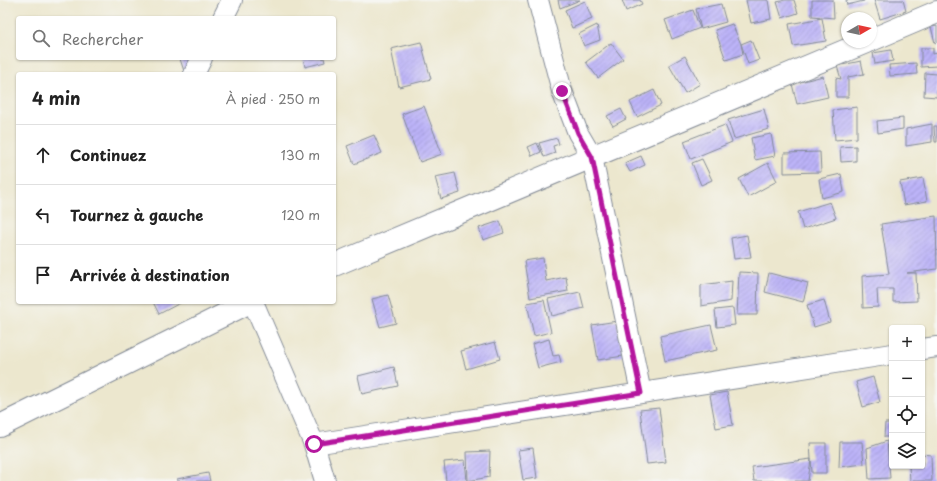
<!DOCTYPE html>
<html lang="fr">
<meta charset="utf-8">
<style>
body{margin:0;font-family:"Playpen Sans",sans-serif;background:#f2f2f2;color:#222}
.controls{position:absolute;right:12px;bottom:12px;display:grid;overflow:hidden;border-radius:4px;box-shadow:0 1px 3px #0004}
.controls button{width:36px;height:36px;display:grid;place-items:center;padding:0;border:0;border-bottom:1px solid #e0e0e0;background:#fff;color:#222;font:20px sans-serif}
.compass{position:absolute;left:841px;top:12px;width:36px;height:36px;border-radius:50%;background:#fff;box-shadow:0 1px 3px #0004;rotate:81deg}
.stop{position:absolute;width:12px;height:12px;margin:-9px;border:3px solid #b5179e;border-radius:50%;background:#fff}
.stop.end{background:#b5179e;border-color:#fff;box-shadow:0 1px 4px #0008}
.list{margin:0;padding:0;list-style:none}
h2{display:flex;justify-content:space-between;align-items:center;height:52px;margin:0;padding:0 16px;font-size:17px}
h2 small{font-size:13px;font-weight:400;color:#767676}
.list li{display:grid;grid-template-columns:26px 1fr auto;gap:12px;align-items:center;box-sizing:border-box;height:60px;padding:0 16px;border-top:1px solid #e0e0e0}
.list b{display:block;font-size:15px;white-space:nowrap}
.list em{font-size:13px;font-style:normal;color:#767676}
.icon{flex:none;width:22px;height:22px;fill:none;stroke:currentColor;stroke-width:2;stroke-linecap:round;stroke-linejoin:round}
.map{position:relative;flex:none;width:937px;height:481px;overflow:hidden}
.search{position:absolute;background:#fff;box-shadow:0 1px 3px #0004;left:16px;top:16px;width:320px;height:44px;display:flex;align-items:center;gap:10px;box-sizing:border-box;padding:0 14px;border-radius:4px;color:#767676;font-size:15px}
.panel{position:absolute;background:#fff;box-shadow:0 1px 3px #0004;left:16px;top:72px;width:320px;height:232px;border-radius:4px}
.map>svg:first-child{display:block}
.building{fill:url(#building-hatch)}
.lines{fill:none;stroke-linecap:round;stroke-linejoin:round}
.street-casing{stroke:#848b96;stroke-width:22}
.secondary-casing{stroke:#848b96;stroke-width:24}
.street{stroke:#fff;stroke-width:20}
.secondary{stroke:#fff;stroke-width:22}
.route{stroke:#b5179e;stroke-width:5}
</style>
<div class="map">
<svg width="937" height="481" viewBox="0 0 937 481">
<defs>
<pattern id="building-hatch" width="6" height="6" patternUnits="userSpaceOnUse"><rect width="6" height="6" fill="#bcb3f8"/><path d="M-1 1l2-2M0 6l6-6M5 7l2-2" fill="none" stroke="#9892cc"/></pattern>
</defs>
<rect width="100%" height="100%" fill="#f6f6f2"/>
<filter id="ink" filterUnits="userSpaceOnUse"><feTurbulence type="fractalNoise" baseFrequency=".025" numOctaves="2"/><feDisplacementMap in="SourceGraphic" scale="8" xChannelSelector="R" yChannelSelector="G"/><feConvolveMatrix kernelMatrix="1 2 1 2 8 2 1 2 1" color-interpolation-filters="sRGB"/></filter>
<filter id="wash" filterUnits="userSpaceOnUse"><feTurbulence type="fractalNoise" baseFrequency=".012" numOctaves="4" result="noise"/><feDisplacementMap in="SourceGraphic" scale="16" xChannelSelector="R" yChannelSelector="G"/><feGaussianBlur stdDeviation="0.9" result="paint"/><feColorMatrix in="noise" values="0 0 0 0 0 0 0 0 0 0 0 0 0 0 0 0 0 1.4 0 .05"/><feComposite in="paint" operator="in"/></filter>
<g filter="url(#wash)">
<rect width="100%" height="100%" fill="#ece7ce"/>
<g id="blocks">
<path class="building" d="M 558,0 L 580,0 L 560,8 Z
M 622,0 L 640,0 L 642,4 L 626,11 Z
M 746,0 L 768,0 L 771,19 L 751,23 Z
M 785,0 L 794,0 L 798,13 L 782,18 L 777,2 Z
M 812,0 L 833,0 L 834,18 L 812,16 Z
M 846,0 L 864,0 L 864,1 L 847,5 Z
M 874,0 L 903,0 L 906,11 L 880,19 Z
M 585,1 L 592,19 L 572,28 L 565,10 Z
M 721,4 L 726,22 L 701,29 L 696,9 Z
M 693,10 L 700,28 L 672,39 L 665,20 Z
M 822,18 L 826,41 L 793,46 L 789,24 Z
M 732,24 L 741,44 L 743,54 L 726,60 L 715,30 Z
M 597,25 L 600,40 L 584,46 L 579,34 Z
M 937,26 L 937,42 L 935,43 L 931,27 Z
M 751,40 L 759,60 L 748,64 L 741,44 Z
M 421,42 L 431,79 L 399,87 L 391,49 Z
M 611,43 L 623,59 L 598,78 L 586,62 Z
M 921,48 L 933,48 L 933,54 L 937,53 L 937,66 L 921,67 Z
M 891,50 L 893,61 L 875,64 L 873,53 Z
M 685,56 L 700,84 L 685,93 L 669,65 Z
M 182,58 L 202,58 L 207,74 L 185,74 L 180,59 Z
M 303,58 L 324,58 L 325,62 L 305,67 Z
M 861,61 L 864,74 L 848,77 L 848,97 L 836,97 L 836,78 L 841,79 L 837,66 Z
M 916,63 L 917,74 L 890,76 L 889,65 Z
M 925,73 L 937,74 L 937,97 L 924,96 Z
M 823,76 L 828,97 L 797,104 L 792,84 Z
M 654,90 L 661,105 L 637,117 L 630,102 Z
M 424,106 L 442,154 L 420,162 L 402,114 Z
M 857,107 L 857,138 L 835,140 L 833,110 Z
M 621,109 L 626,119 L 613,126 L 607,116 Z
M 764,109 L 769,129 L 734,139 L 728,120 Z
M 903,118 L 903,129 L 878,133 L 877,121 Z
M 932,124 L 932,142 L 906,146 L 906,129 Z
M 725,125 L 732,142 L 691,159 L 684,141 Z
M 934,126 L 937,126 L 937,142 L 935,142 Z
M 771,134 L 775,156 L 755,160 L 751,138 Z
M 374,135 L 382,153 L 354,164 L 347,146 Z
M 557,138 L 559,144 L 553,146 L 555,153 L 544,157 L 539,143 Z
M 537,143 L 541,152 L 532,156 L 528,147 Z
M 856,146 L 856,161 L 841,162 L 840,147 Z
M 820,152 L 821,172 L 784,173 L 784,153 Z
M 641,156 L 645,165 L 630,172 L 625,163 Z
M 702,159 L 712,180 L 701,185 L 692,163 Z
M 768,163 L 777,181 L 748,197 L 739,179 Z
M 455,173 L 460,193 L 441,199 L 435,177 Z
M 841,174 L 844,192 L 822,198 L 819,179 Z
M 923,178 L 927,201 L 904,205 L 900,182 Z
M 830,202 L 836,218 L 803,229 L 798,212 Z
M 936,216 L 937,269 L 907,273 L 916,273 L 917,301 L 893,302 L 893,289 L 877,289 L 878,307 L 863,308 L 862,276 L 889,274 L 881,224 Z
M 500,221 L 504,233 L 483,240 L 479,228 Z
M 747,235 L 751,257 L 734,259 L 731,238 Z
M 543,258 L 546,281 L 566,277 L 568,291 L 530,298 L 524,261 Z
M 739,272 L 758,273 L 757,315 L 737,315 Z
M 769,273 L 808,283 L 803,302 L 765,292 Z
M 732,281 L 731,301 L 701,306 L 701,285 Z
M 580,292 L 584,308 L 552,316 L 548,299 Z
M 388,295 L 396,323 L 380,327 L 372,299 Z
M 544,300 L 551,332 L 534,336 L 527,303 Z
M 824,300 L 830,322 L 814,327 L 807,305 Z
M 153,302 L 182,302 L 159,314 Z
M 733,308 L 735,325 L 717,327 L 715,310 Z
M 617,321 L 623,356 L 598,360 L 592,325 Z
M 711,325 L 717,350 L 665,361 L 660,336 Z
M 549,339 L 553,356 L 559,355 L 561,362 L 538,368 L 532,344 Z
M 495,342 L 500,359 L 466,369 L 461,351 Z
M 394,367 L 398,386 L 362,394 L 358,376 Z
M 873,377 L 880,402 L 863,407 L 856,382 Z
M 727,392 L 733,425 L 716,428 L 710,395 Z
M 659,408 L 666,462 L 647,464 L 640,410 Z
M 885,423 L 892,423 L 892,437 L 884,437 Z
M 887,441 L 890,478 L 869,479 L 867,448 Z
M 840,442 L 862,442 L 864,464 L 839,467 Z
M 810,443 L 826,443 L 826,473 L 812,473 L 811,459 L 808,481 L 754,481 L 752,467 L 811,459 Z
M 533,448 L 537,478 L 523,480 L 518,450 Z
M 490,451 L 489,477 L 468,481 L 467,452 Z
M 922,454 L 931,455 L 932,481 L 910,481 L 909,466 L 922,466 Z
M 465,460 L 467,481 L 446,481 L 444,462 Z
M 208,473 L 210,481 L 177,481 L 177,479 Z"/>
</g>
</g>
<g filter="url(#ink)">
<use href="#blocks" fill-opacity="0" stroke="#848b96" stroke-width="1"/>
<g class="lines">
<defs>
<path id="street" d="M 538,0 L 562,91 L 578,133 L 592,157 L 641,393
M 223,18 L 232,0
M 194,74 L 202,58
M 253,302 L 314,444 L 325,481
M 922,349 L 937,347
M 314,444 L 892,354"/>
<path id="secondary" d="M 871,40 L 937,12
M 334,265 L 866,42
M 0,426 L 250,302"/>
</defs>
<use href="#street" class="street-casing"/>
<use href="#secondary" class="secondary-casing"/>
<use href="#street" class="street"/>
<use href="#secondary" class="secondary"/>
</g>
</g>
<g class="lines" filter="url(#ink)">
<path class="route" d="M 314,444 L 641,393 L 592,157 L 578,133 L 562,91"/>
</g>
</svg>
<div class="controls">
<button>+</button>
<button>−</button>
<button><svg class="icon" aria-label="locate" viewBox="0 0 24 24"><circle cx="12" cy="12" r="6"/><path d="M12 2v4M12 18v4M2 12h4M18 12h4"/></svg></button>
<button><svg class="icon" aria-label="layers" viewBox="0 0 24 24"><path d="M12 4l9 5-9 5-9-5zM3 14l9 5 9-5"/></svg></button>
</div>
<svg class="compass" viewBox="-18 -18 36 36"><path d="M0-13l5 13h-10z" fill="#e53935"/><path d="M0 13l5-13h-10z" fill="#767676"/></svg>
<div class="stop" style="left:314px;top:444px"></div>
<div class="stop end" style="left:562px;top:91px"></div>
<div class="search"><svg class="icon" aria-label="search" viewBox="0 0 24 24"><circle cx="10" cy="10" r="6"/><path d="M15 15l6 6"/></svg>Rechercher</div>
<section class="panel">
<h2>4 min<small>À pied · 250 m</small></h2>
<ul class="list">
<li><svg class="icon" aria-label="ahead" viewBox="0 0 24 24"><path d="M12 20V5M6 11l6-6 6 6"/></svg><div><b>Continuez</b></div><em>130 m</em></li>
<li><svg class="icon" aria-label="left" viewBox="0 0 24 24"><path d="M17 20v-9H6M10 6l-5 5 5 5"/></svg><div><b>Tournez à gauche</b></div><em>120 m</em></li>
<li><svg class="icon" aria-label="arrive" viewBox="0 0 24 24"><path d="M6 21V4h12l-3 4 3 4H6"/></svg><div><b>Arrivée à destination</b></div></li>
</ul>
</section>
</div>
